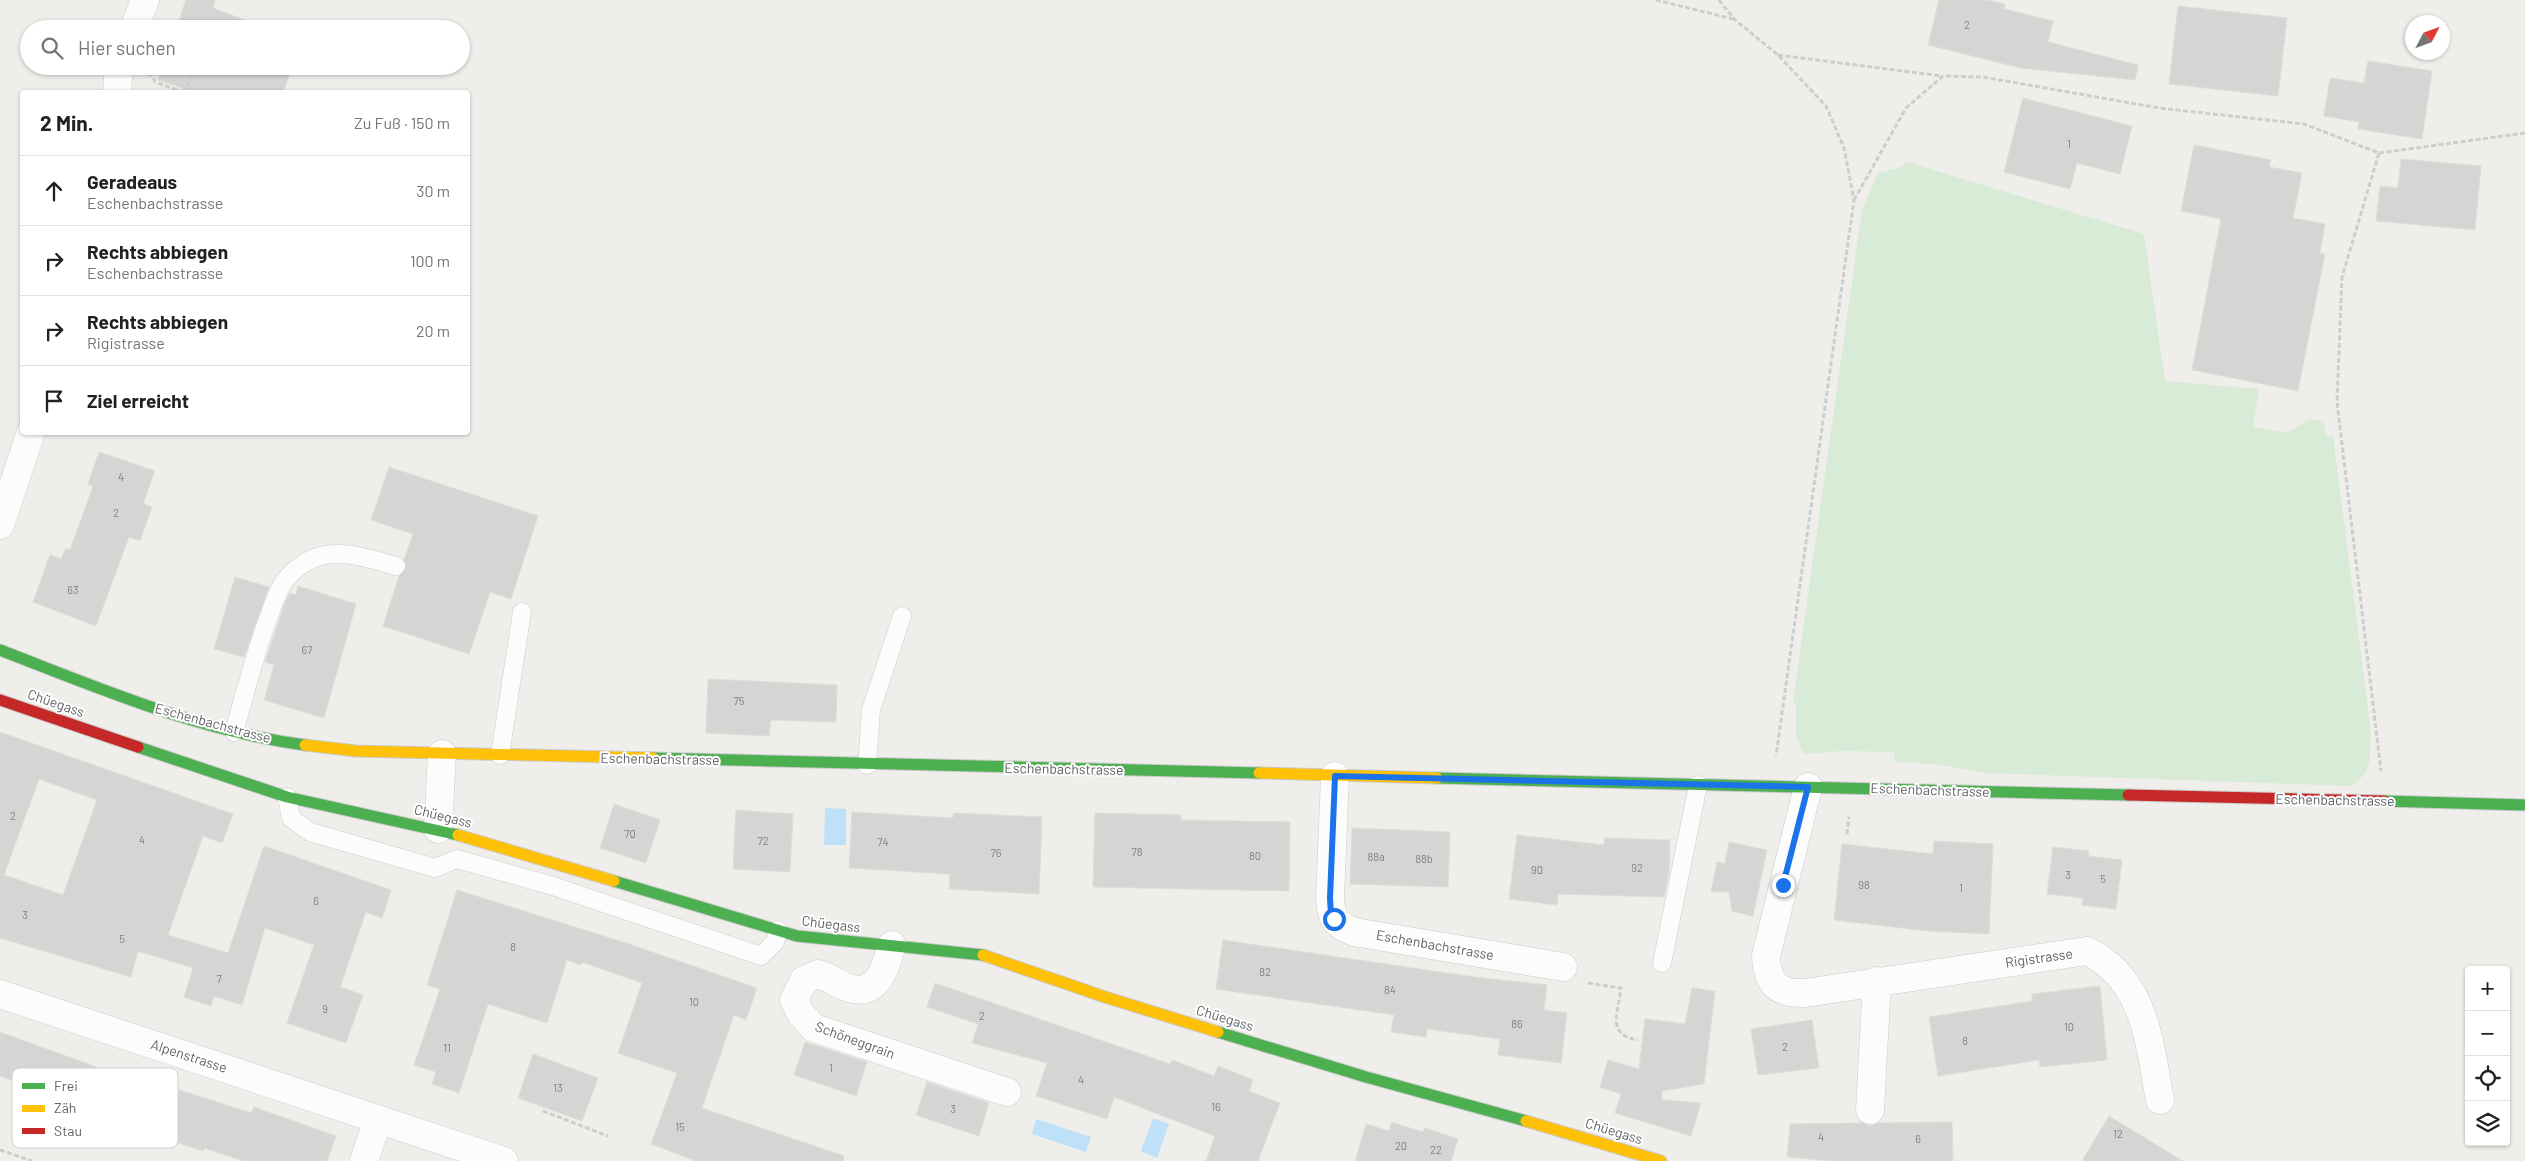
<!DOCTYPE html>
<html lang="de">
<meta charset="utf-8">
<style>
body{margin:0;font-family:Barlow,sans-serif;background:#f2f2f2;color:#202124}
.controls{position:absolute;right:15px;bottom:15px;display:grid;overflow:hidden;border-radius:5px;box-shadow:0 1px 4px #0004}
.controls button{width:45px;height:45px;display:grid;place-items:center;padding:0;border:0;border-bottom:1px solid #e0e0e0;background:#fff;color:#202124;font:25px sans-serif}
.compass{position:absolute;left:2405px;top:15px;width:45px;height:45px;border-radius:50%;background:#fff;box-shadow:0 1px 4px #0004;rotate:49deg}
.stop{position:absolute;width:15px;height:15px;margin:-11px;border:4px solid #1a73e8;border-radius:50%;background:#fff}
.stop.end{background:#1a73e8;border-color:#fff;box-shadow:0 1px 5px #0008}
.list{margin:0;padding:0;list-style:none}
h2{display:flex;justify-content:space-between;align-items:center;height:65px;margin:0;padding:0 20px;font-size:21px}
h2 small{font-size:16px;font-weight:400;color:#757577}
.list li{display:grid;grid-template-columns:32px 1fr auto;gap:15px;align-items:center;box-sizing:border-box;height:70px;padding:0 20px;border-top:1px solid #e0e0e0}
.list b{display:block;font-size:19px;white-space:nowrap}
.list p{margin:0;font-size:16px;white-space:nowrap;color:#757577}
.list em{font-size:16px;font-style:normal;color:#757577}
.icon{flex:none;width:28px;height:28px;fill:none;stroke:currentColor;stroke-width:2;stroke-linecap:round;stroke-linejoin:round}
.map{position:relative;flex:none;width:2525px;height:1161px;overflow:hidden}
.search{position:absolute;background:#fff;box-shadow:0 1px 4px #0004;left:20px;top:20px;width:450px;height:55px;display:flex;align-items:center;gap:12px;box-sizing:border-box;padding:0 18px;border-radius:28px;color:#757577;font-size:19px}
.panel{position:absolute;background:#fff;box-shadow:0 1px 4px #0004;left:20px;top:90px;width:450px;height:345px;border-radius:5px}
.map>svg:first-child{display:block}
.green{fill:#d8ebd6}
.water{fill:#bfe0f9}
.building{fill:#d6d5d3;stroke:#deddd9;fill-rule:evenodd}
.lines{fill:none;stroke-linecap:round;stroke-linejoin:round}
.lane-casing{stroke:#cbcccc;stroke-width:19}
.street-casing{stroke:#cbcccc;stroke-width:29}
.fast-casing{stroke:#cacacb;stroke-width:13}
.slow-casing{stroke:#cacacb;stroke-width:13}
.jam-casing{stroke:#cacacb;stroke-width:13}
.path{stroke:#cacfcc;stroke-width:3;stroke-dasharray:5 2.5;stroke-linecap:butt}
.lane{stroke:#fdfcfc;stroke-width:18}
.street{stroke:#fdfcfc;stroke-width:28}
.fast{stroke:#4caf50;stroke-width:11}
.slow{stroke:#ffc107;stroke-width:11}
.jam{stroke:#c62828;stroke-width:11}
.route{stroke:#1a73e8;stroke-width:6}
.labels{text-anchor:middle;stroke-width:4;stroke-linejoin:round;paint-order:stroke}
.number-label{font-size:11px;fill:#7e8184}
.street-label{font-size:14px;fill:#5f6368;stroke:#fff}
.key{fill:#fff;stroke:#cfd0d2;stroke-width:1}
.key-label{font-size:14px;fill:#5f6368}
</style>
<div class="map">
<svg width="2525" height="1161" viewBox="0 0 2525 1161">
<rect width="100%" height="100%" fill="#efeeea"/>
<path class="green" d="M 1907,162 L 2144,234 L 2165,381 L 2259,389 L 2253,427 L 2287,433 L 2308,420 L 2323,421 L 2327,438 L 2333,435 L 2371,733 C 2369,760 2374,768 2352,786 L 1983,773 L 1936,764 L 1895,762 L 1894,752 L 1842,751 L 1803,754 L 1796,734 L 1796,705 L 1793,702 L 1862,210 L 1878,173 L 1898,168 Z"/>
<path class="water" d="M 825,808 L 846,809 L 846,845 L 824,845 Z
M 1153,1118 L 1169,1124 L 1157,1158 L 1141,1151 Z
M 1036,1119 L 1091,1137 L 1086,1152 L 1032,1134 Z"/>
<path class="building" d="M 186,0 L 215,0 L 213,8 L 268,29 L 176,29 Z
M 1939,0 L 1987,0 L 2005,4 L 2004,9 L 2053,21 L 2048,42 L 2138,65 L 2135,80 L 2021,68 L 1928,45 Z
M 2178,6 L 2287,18 L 2278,96 L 2169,84 Z
M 2368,61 L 2432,71 L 2422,139 L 2358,129 L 2359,122 L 2324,116 L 2330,78 L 2364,83 Z
M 163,66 L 293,66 L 283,92 L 194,92 L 158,80 Z
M 2023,98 L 2132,126 L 2120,174 L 2077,163 L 2070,189 L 2004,172 Z
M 2194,145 L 2271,160 L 2269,167 L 2302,173 L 2293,218 L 2325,224 L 2320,253 L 2325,254 L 2298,391 L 2192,370 L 2221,219 L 2181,211 Z
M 2401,159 L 2481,166 L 2475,230 L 2376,221 L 2380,186 L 2398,188 Z
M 99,452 L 155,471 L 143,503 L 152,507 L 140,541 L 129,537 L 96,626 L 33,602 L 50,555 L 61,559 L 66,548 L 70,550 L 93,486 L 88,484 Z
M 389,467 L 538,516 L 511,599 L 490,592 L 469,654 L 383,626 L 399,576 L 406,569 L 404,560 L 413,534 L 371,520 Z
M 235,577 L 269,587 L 244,657 L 214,649 Z
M 298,586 L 356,604 L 324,718 L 264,700 L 274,665 L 265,662 L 286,600 L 290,593 L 296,595 Z
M 708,679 L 837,685 L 836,722 L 771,720 L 769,736 L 706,733 Z
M 0,732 L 233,814 L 222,843 L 203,836 L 168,935 L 228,953 L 264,846 L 391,890 L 382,918 L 366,912 L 340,987 L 363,995 L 346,1043 L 287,1023 L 314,945 L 265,928 L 242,1005 L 214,996 L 211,1006 L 184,997 L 193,968 L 138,951 L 131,977 L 0,938 ZM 39,779 L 97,800 L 63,895 L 4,875 Z
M 614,804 L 660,820 L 646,863 L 600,848 Z
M 736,810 L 793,814 L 790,872 L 733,869 Z
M 852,812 L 953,818 L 953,813 L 1042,817 L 1039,894 L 949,889 L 950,874 L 849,868 Z
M 1095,813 L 1181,815 L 1181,820 L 1290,822 L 1289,891 L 1093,887 Z
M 1352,828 L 1450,832 L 1448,887 L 1350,884 Z
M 1517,835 L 1604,845 L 1605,838 L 1670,840 L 1669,873 L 1664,897 L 1558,894 L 1557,905 L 1509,899 Z
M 1934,841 L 1993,844 L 1989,934 L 1927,931 L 1834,920 L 1842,844 L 1933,854 Z
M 1729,842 L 1767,850 L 1753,916 L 1732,911 L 1729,892 L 1711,892 L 1717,862 L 1725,864 Z
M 2053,847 L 2089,851 L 2088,856 L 2122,860 L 2116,909 L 2082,905 L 2083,898 L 2047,894 Z
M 457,890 L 626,943 L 757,988 L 746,1020 L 734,1015 L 702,1108 L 844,1156 L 843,1161 L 696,1161 L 651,1144 L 677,1073 L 618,1053 L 642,983 L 582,962 L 581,965 L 567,960 L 547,1023 L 488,1004 L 459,1093 L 432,1084 L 436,1072 L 414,1065 L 440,989 L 427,985 Z
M 1223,940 L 1474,977 L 1547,985 L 1544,1010 L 1567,1013 L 1561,1063 L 1498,1055 L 1500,1039 L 1427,1029 L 1426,1037 L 1391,1032 L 1394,1015 L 1216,989 Z
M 935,983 L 1170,1064 L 1172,1060 L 1214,1076 L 1218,1066 L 1253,1080 L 1249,1091 L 1280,1103 L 1258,1161 L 1206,1161 L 1215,1136 L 1114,1097 L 1107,1119 L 1036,1096 L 1047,1063 L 972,1043 L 978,1024 L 927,1007 Z
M 2100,986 L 2107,1060 L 2040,1067 L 2039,1060 L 1938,1076 L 1929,1017 L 2032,1001 L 2032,994 Z
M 1692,988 L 1715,991 L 1704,1084 L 1662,1091 L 1662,1100 L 1701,1103 L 1691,1136 L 1615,1113 L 1621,1094 L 1600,1087 L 1608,1060 L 1639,1069 L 1645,1019 L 1685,1024 Z
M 1812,1020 L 1819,1068 L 1758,1075 L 1751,1029 Z
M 0,1032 L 102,1069 L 89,1108 L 0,1076 Z
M 805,1042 L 867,1062 L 856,1096 L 794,1075 Z
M 533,1054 L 598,1078 L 582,1121 L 518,1098 Z
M 927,1082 L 989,1103 L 979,1136 L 916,1115 Z
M 161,1084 L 251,1113 L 254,1107 L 336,1136 L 327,1161 L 243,1161 L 204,1148 L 203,1151 L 146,1132 Z
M 2109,1116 L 2183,1161 L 2082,1161 Z
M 1391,1122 L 1423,1132 L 1425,1128 L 1458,1139 L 1451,1161 L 1355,1161 L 1366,1124 L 1389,1131 Z
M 1952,1122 L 1953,1161 L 1832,1161 L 1787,1157 L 1790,1124 L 1862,1123 L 1870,1126 L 1878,1123 Z"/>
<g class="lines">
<defs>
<path id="lane" d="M 234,732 C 245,693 255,654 269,616 C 274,603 278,588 287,578 C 294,570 305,562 314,558 C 341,548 370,559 396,566
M 500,755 L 522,612
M 867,765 L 871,710 L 902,616
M 287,797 L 291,818 L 310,832 L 435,868 L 457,859 L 553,886 L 761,956 L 775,942 L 778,930
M 1662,963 L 1698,785"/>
<path id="street" d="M 134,29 L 145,0
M 117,92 L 119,66
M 0,525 L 31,432
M 1335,776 L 1330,898 C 1332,920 1334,923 1354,932 L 1563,967
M 1808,787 L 1766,956 C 1767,984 1778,994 1805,993 L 2087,951 C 2146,980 2149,1043 2160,1100
M 438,829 L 442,754
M 892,945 C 885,968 878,999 846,987 C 836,983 829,977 818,974 L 804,980 L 794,1000 L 801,1014 L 814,1028 L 1007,1092
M 0,994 L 504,1161
M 1870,1110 L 1877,981
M 364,1161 L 378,1119"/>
<path id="fast" d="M 0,650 C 99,688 198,731 305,745
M 138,747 L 287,797 L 458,835
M 653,758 L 1259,773
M 1437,778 L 2128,795
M 2384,801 L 2525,805
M 614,881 L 797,936 L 983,955
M 1218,1032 L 1366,1077 L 1526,1121"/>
<path id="slow" d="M 305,745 L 356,751 L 653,758
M 1259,773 L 1437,778
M 458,835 L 614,881
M 983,955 L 1105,997 L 1218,1032
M 1526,1121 L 1661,1161"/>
<path id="jam" d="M 0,700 L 138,747
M 2128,795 L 2384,801"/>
</defs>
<use href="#lane" class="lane-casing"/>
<use href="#street" class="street-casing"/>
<use href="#fast" class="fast-casing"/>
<use href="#slow" class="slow-casing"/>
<use href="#jam" class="jam-casing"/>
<path class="path" d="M 1656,0 L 1733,19
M 1719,0 L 1734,19 L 1778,55 L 1826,106 L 1844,148 L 1854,200 L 1776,756
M 1778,55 L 1942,76
M 214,66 L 219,68
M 148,74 L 152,75 L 155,82 L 183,92
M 183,92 L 195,70 L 204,66
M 2379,153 L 2525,133
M 1854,200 L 1906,108 L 1943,76 L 1983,77 L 2159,108 L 2304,124 L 2379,153 L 2342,277 L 2337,402 L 2381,771
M 1847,834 L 1849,817
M 1588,983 L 1621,988 C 1618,1013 1606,1035 1638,1040
M 543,1111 L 608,1136
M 0,1150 L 32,1161"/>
<use href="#lane" class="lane"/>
<use href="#street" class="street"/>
<use href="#fast" class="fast"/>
<use href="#slow" class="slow"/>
<use href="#jam" class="jam"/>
</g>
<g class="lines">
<path class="route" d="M 1334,919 L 1331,915 L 1330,898 L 1335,776 L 1808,787 L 1783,885"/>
</g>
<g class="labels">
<g class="number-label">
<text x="1967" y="29">2</text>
<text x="2069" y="148">1</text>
<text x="121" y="481">4</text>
<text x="116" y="517">2</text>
<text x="73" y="594">63</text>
<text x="307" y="654">67</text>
<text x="739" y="705">75</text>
<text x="13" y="820">2</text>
<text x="630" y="838">70</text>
<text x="142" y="844">4</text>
<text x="763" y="845">72</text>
<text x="883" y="846">74</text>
<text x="1137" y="856">78</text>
<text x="996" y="857">76</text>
<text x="1255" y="860">80</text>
<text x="1376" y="861">88a</text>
<text x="1424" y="863">88b</text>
<text x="1637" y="872">92</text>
<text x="1537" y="874">90</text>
<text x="2068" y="879">3</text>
<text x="2103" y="883">5</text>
<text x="1864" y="889">98</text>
<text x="1961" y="892">1</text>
<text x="316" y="905">6</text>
<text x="25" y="919">3</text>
<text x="122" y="943">5</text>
<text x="513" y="951">8</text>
<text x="1265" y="976">82</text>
<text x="219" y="983">7</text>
<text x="1390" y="994">84</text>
<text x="694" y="1006">10</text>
<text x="325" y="1013">9</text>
<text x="982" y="1020">2</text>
<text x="1517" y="1028">86</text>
<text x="2069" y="1031">10</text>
<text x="1965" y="1045">8</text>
<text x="1785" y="1051">2</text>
<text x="447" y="1052">11</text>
<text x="831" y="1072">1</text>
<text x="1081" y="1084">4</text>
<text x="558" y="1092">13</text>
<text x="1216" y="1111">16</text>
<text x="953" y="1113">3</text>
<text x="680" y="1131">15</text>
<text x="2118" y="1138">12</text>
<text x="1821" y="1141">4</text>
<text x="1918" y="1143">6</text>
<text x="1401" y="1150">20</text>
<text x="1436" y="1154">22</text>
</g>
<g class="street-label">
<text transform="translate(56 703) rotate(19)" y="5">Chüegass</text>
<text transform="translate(213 723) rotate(15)" y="5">Eschenbachstrasse</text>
<text transform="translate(660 759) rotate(1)" y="5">Eschenbachstrasse</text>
<text transform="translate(1064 769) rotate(1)" y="5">Eschenbachstrasse</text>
<text transform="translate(1930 790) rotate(2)" y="5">Eschenbachstrasse</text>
<text transform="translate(2335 800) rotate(1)" y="5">Eschenbachstrasse</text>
<text transform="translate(443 816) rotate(14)" y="5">Chüegass</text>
<text transform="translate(831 924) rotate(7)" y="5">Chüegass</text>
<text transform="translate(1435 945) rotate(10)" y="5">Eschenbachstrasse</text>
<text transform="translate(2039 958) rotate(-8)" y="5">Rigistrasse</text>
<text transform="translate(1225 1018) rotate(17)" y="5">Chüegass</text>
<text transform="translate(855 1040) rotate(20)" y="5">Schöneggrain</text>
<text transform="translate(189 1056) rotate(18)" y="5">Alpenstrasse</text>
<text transform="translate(1614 1131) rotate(17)" y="5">Chüegass</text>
</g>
</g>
<rect x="12" y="1068" width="166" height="80" rx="8" class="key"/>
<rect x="22" y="1083" width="23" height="6" fill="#4caf50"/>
<rect x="22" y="1105" width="23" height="7" fill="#ffc107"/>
<rect x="22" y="1128" width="23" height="6" fill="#c62828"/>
<g class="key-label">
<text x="54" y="1091">Frei</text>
<text x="54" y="1113">Zäh</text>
<text x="54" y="1136">Stau</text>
</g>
</svg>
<div class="controls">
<button>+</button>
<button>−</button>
<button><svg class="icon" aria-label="locate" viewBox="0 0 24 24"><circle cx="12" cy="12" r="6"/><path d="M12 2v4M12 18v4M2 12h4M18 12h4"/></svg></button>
<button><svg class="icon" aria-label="layers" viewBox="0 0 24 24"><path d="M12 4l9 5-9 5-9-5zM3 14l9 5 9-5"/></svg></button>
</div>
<svg class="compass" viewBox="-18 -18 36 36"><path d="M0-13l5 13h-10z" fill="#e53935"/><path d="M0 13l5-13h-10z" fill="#757577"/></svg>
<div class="stop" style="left:1334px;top:919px"></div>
<div class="stop end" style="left:1783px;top:885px"></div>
<div class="search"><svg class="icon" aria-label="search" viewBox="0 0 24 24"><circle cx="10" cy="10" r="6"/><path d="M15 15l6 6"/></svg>Hier suchen</div>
<section class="panel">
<h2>2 Min.<small>Zu Fuß · 150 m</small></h2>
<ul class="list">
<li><svg class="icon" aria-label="ahead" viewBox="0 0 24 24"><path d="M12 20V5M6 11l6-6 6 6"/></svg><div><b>Geradeaus</b><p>Eschenbachstrasse</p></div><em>30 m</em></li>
<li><svg class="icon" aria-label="right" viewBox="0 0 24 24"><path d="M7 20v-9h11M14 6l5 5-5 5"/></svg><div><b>Rechts abbiegen</b><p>Eschenbachstrasse</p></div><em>100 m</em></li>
<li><svg class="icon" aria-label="right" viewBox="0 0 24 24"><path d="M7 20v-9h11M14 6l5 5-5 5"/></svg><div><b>Rechts abbiegen</b><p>Rigistrasse</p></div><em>20 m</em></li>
<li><svg class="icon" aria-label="arrive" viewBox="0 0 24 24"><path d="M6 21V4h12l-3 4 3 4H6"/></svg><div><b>Ziel erreicht</b></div></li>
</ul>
</section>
</div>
